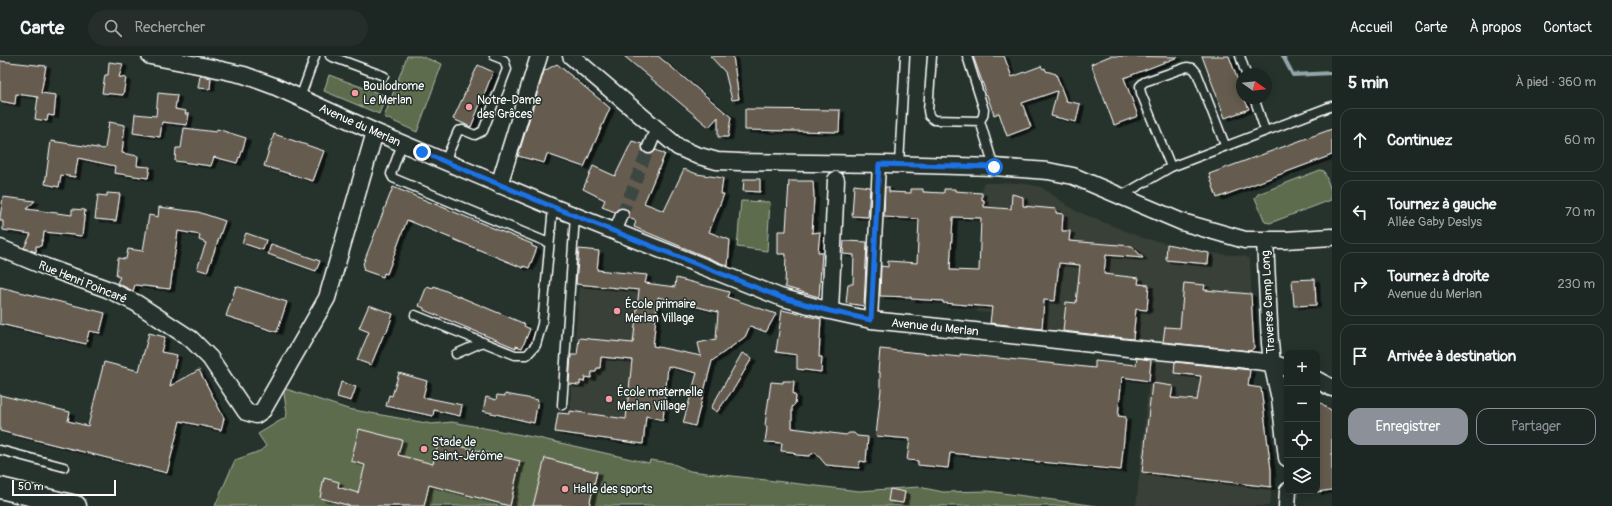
<!DOCTYPE html>
<html lang="fr">
<meta charset="utf-8">
<style>
body{margin:0;font-family:Pangolin,sans-serif;background:#252e2a;color:#f1f3f6}
.controls{position:absolute;right:12px;bottom:12px;display:grid;overflow:hidden;border-radius:8px;box-shadow:0 2px 10px #0003}
.controls button{width:36px;height:36px;display:grid;place-items:center;padding:0;border:0;border-bottom:1px solid #3a4340;background:#1c2622;color:#f1f3f6;font:20px sans-serif}
.compass{position:absolute;left:1236px;top:12px;width:36px;height:36px;border-radius:50%;background:#1c2622;box-shadow:0 2px 10px #0003;rotate:105deg}
.scale{position:absolute;left:12px;bottom:10px;width:104px;box-sizing:border-box;padding-left:4px;border:2px solid #fff;border-top:0;font-size:11px;line-height:14px;white-space:nowrap;color:#fff;-webkit-text-stroke:3px #26332d;paint-order:stroke}
.stop{position:absolute;width:12px;height:12px;margin:-9px;border:3px solid #1a73e8;border-radius:50%;background:#fff}
.stop.end{background:#1a73e8;border-color:#fff;box-shadow:0 1px 4px #0008}
.list{margin:0;padding:0;list-style:none}
h2{display:flex;justify-content:space-between;align-items:center;height:52px;margin:0;padding:0 16px;font-size:17px}
h2 small{font-size:13px;font-weight:400;color:#a0a5a5}
.list li{display:grid;grid-template-columns:26px 1fr auto;gap:12px;align-items:center;box-sizing:border-box;height:64px;margin:0 8px 8px;padding:0 8px;border:1px solid #3a4340;border-radius:12px}
.list b{display:block;font-size:15px;white-space:nowrap}
.list p{margin:0;font-size:13px;white-space:nowrap;color:#a0a5a5}
.list em{font-size:13px;font-style:normal;color:#a0a5a5}
.actions{display:flex;gap:8px;padding:12px 16px}
.actions a{flex:1;padding:9px 0;border:1px solid #8c9099;border-radius:12px;text-align:center;font-size:14px;color:#8c9099}
.actions .main{background:#8c9099;color:#fff}
.icon{flex:none;width:22px;height:22px;fill:none;stroke:currentColor;stroke-width:2;stroke-linecap:round;stroke-linejoin:round}
.map{position:relative;flex:none;width:1332px;height:450px;overflow:hidden}
header{display:flex;align-items:center;gap:24px;box-sizing:border-box;height:56px;padding:0 20px;background:#1c2622;border-bottom:1px solid #3a4340}
header strong{font-size:19px}
nav{display:flex;gap:22px;margin-inline-start:auto;font-size:14px}
.search{width:280px;height:36px;background:#252e2a;display:flex;align-items:center;gap:10px;box-sizing:border-box;padding:0 14px;border-radius:22px;color:#a0a5a5;font-size:15px}
main{display:flex}
aside{flex:1;background:#1c2622}
.map>svg:first-child{display:block}
.built{fill:#393f37}
.green{fill:#5d6c4e;stroke:#aeb6a6}
.lines{fill:none;stroke-linecap:round;stroke-linejoin:round}
.stream{stroke:#93a6aa;stroke-width:4}
.building{fill:#655b4f;stroke:#fff;fill-rule:evenodd;filter:url(#shadow)}
.pedestrian-tunnel{stroke:#3c4742;stroke-width:12;stroke-dasharray:12 6;stroke-linecap:butt}
.service-casing{stroke:#fff;stroke-width:11}
.pedestrian-casing{stroke:#fff;stroke-width:15}
.minor-casing{stroke:#fff;stroke-width:19}
.tertiary-casing{stroke:#fff;stroke-width:23}
.service{stroke:#26332d;stroke-width:8}
.pedestrian{stroke:#26332d;stroke-width:12}
.minor{stroke:#26332d;stroke-width:16}
.tertiary{stroke:#26332d;stroke-width:20}
.route{stroke:#1a73e8;stroke-width:5}
.poi-dot{fill:#ff9aa2;stroke:#26332d;stroke-width:1.5}
.labels{text-anchor:middle;stroke-width:3;stroke-linejoin:round;paint-order:stroke}
.poi-label{font-size:12px;fill:#fff;stroke:#26332d;text-anchor:start}
.street-label{font-size:12px;fill:#fff;stroke:#26332d}
</style>
<header>
<strong>Carte</strong>
<div class="search"><svg class="icon" aria-label="search" viewBox="0 0 24 24"><circle cx="10" cy="10" r="6"/><path d="M15 15l6 6"/></svg>Rechercher</div>
<nav><a>Accueil</a><a>Carte</a><a>À propos</a><a>Contact</a></nav>
</header>
<main>
<div class="map">
<svg width="1332" height="450" viewBox="0 0 1332 450">
<defs>
<filter id="shadow"><feDropShadow dx="4.5" dy="2.5" stdDeviation="0" flood-color="#0009"/></filter>
</defs>
<rect width="100%" height="100%" fill="#26332d"/>
<filter id="ink" filterUnits="userSpaceOnUse"><feTurbulence type="fractalNoise" baseFrequency=".025" numOctaves="2"/><feDisplacementMap in="SourceGraphic" scale="8" xChannelSelector="R" yChannelSelector="G"/><feConvolveMatrix kernelMatrix="1 2 1 2 8 2 1 2 1" color-interpolation-filters="sRGB"/></filter>
<g filter="url(#ink)">
<path class="built" d="M 983,127 L 1021,127 L 1041,131 L 1076,155 L 1143,182 L 1209,197 L 1245,200 L 1248,202 L 1250,205 L 1254,291 L 1249,295 L 1250,312 L 1248,330 L 1261,332 L 1271,412 L 1271,441 L 1269,450 L 1136,450 L 1153,285 L 990,269 L 991,257 L 977,256 Z
M 579,193 L 599,195 L 597,214 L 647,219 L 646,227 L 659,229 L 643,388 L 555,376 L 558,357 L 570,358 L 572,329 L 569,328 L 571,299 L 577,298 L 579,282 L 575,283 L 580,229 L 574,228 L 575,218 L 577,218 Z"/>
<path class="green" d="M 407,0 L 420,0 L 442,8 L 417,76 L 384,61 Z
M 329,19 L 386,40 L 379,58 L 324,35 Z
M 1320,114 L 1324,115 L 1332,137 L 1331,144 L 1270,167 L 1265,166 L 1255,142 L 1258,138 Z
M 741,145 L 770,146 L 767,195 L 737,191 Z
M 283,332 L 348,353 L 432,368 L 452,366 L 538,382 L 649,407 L 650,404 L 671,407 L 690,415 L 859,435 L 919,431 L 943,436 L 988,435 L 1097,450 L 215,450 L 235,404 L 260,395 L 266,390 L 258,378 L 286,361 L 287,357 Z"/>
<g class="lines">
<path class="stream" d="M 1283,0 L 1293,19 L 1332,17"/>
</g>
<path class="building" d="M 624,0 L 658,0 L 731,61 L 728,81 L 718,81 L 718,61 L 709,71 Z
M 710,0 L 733,0 L 739,43 L 732,44 L 725,16 Z
M 973,0 L 1004,0 L 1012,21 L 1041,10 L 1043,13 L 1045,12 L 1046,15 L 1056,18 L 1066,45 L 1080,48 L 1076,66 L 1051,60 L 1057,35 L 1022,47 L 1031,71 L 1007,80 L 999,57 L 994,59 Z
M 1110,0 L 1178,1 L 1124,22 L 1138,60 L 1114,69 L 1091,8 Z
M 1202,0 L 1229,0 L 1242,36 L 1242,42 L 1244,42 L 1249,53 L 1225,62 Z
M 0,5 L 46,10 L 41,37 L 56,39 L 54,60 L 48,59 L 47,65 L 35,63 L 38,41 L 16,38 L 15,48 L 0,45 Z
M 109,6 L 123,8 L 119,21 L 126,22 L 123,39 L 102,37 L 105,19 L 108,19 Z
M 557,8 L 610,52 L 584,111 L 547,98 L 544,107 L 518,100 L 544,15 Z
M 478,9 L 493,16 L 471,71 L 453,63 Z
M 200,20 L 211,22 L 210,33 L 198,32 Z
M 158,37 L 177,39 L 175,53 L 186,55 L 185,58 L 189,58 L 187,69 L 162,66 L 160,81 L 133,77 L 135,58 L 156,60 Z
M 745,53 L 840,54 L 839,76 L 745,74 Z
M 109,66 L 125,69 L 122,97 L 138,100 L 137,110 L 150,111 L 148,122 L 114,117 L 115,110 L 78,102 L 75,121 L 61,119 L 59,131 L 45,128 L 51,85 L 104,93 L 105,92 Z
M 184,72 L 216,76 L 217,73 L 246,82 L 240,102 L 239,101 L 237,107 L 214,101 L 211,110 L 175,105 L 176,92 L 181,92 Z
M 1332,73 L 1332,99 L 1217,142 L 1209,118 Z
M 274,78 L 324,95 L 313,125 L 264,110 Z
M 632,85 L 642,88 L 643,95 L 646,98 L 653,97 L 656,94 L 665,98 L 644,147 L 664,155 L 684,113 L 697,118 L 723,122 L 721,138 L 724,138 L 709,176 L 730,184 L 728,210 L 634,171 L 636,165 L 629,162 L 629,158 L 625,152 L 621,152 L 615,156 L 602,151 L 605,144 L 583,133 L 593,110 L 615,120 Z
M 744,123 L 760,123 L 760,136 L 743,135 Z
M 789,125 L 813,125 L 814,141 L 812,177 L 820,176 L 818,196 L 822,196 L 819,241 L 785,231 L 786,198 L 778,198 L 778,175 L 786,175 Z
M 854,129 L 870,131 L 868,161 L 852,160 Z
M 393,131 L 532,188 L 532,190 L 537,192 L 529,212 L 523,210 L 523,212 L 407,164 L 387,218 L 384,217 L 383,221 L 363,214 L 364,209 L 363,208 Z
M 885,131 L 889,131 L 889,136 L 911,137 L 911,133 L 923,133 L 923,136 L 944,137 L 944,133 L 955,133 L 955,135 L 982,137 L 982,144 L 984,144 L 984,151 L 1011,153 L 1012,138 L 1023,141 L 1023,150 L 1056,153 L 1056,157 L 1063,158 L 1062,175 L 1070,175 L 1069,185 L 1132,190 L 1143,202 L 1106,199 L 1104,218 L 1139,222 L 1138,228 L 1149,229 L 1147,254 L 1136,253 L 1133,283 L 1063,275 L 1066,246 L 1076,247 L 1080,209 L 1059,207 L 1055,245 L 1044,244 L 1042,273 L 990,267 L 992,251 L 943,247 L 943,245 L 911,243 L 911,241 L 880,240 L 881,210 L 888,211 L 888,205 L 917,207 L 919,163 L 884,161 ZM 953,161 L 981,162 L 979,215 L 950,214 Z
M 107,137 L 120,138 L 116,165 L 95,163 L 98,139 L 107,140 Z
M 3,141 L 35,145 L 26,153 L 72,159 L 72,153 L 85,154 L 82,180 L 44,176 L 43,184 L 42,184 L 41,190 L 36,190 L 36,196 L 24,192 L 31,178 L 3,174 L 3,165 L 0,165 L 0,161 Z
M 159,151 L 198,156 L 225,165 L 207,216 L 197,213 L 206,187 L 199,184 L 200,179 L 178,175 L 170,233 L 135,229 L 133,235 L 117,227 L 120,221 L 116,220 L 118,202 L 126,203 L 128,193 L 143,195 L 149,159 L 158,161 Z
M 246,177 L 266,184 L 263,194 L 242,187 Z
M 844,185 L 867,186 L 864,250 L 846,247 L 848,228 L 853,228 L 854,199 L 843,198 Z
M 271,188 L 320,205 L 316,215 L 268,198 Z
M 1167,188 L 1209,197 L 1208,208 L 1166,204 Z
M 579,193 L 599,195 L 597,214 L 647,219 L 645,227 L 675,231 L 676,222 L 729,236 L 727,241 L 776,258 L 766,276 L 750,270 L 745,281 L 712,305 L 695,370 L 683,367 L 697,317 L 668,310 L 663,364 L 646,360 L 643,388 L 555,376 L 558,357 L 570,358 L 570,355 L 626,363 L 632,304 L 601,301 L 600,312 L 597,312 L 596,316 L 592,316 L 591,322 L 585,321 L 584,326 L 580,325 L 580,329 L 569,328 L 571,299 L 577,299 L 579,282 L 633,287 L 639,234 L 576,228 ZM 658,241 L 718,256 L 716,283 L 698,287 L 701,300 L 653,290 Z
M 1315,223 L 1316,249 L 1294,250 L 1292,224 Z
M 1184,227 L 1205,229 L 1204,234 L 1251,238 L 1254,292 L 1250,295 L 1163,286 L 1165,271 L 1180,272 Z
M 236,230 L 287,246 L 277,276 L 226,260 Z
M 427,230 L 433,232 L 434,230 L 525,268 L 524,270 L 530,273 L 522,292 L 516,290 L 516,292 L 424,254 L 424,252 L 419,250 Z
M 0,231 L 105,257 L 100,277 L 89,275 L 86,288 L 0,268 Z
M 369,249 L 393,258 L 387,276 L 383,280 L 371,309 L 357,304 L 369,276 L 359,272 Z
M 782,254 L 821,263 L 819,301 L 822,301 L 821,316 L 797,313 L 797,299 L 776,296 Z
M 149,277 L 165,281 L 161,296 L 177,299 L 170,330 L 199,314 L 224,362 L 221,374 L 180,365 L 167,417 L 0,375 L 0,339 L 70,356 L 68,365 L 88,370 L 104,306 L 139,315 Z
M 880,293 L 960,301 L 960,298 L 1095,312 L 1095,305 L 1136,309 L 1137,302 L 1151,304 L 1149,325 L 1122,321 L 1118,360 L 1126,361 L 1121,414 L 950,397 L 948,412 L 918,409 L 918,405 L 907,404 L 910,383 L 876,380 L 881,333 L 880,331 L 880,316 L 878,316 Z
M 742,297 L 752,302 L 735,331 L 717,356 L 711,352 Z
M 1175,306 L 1250,314 L 1248,330 L 1261,332 L 1271,414 L 1271,431 L 1142,416 L 1152,327 L 1173,330 L 1171,342 L 1197,344 L 1201,320 L 1174,317 Z
M 399,317 L 427,325 L 423,341 L 462,349 L 460,360 L 434,354 L 433,360 L 386,350 L 389,339 L 392,340 Z
M 783,325 L 794,325 L 793,338 L 796,340 L 795,348 L 792,351 L 792,372 L 846,379 L 849,377 L 854,377 L 857,380 L 868,381 L 866,406 L 860,405 L 859,412 L 826,409 L 815,396 L 809,400 L 796,399 L 793,396 L 781,395 L 782,387 L 765,386 L 767,372 L 765,369 L 771,326 L 783,327 Z
M 341,326 L 356,331 L 351,345 L 337,341 Z
M 505,338 L 538,344 L 534,367 L 483,355 L 486,341 L 496,344 L 497,339 L 505,340 Z
M 1317,344 L 1332,355 L 1332,434 L 1317,436 Z
M 359,373 L 402,384 L 398,399 L 433,408 L 439,385 L 520,405 L 510,450 L 429,429 L 424,450 L 351,450 L 320,442 L 324,422 L 339,426 L 338,431 L 358,437 L 365,409 L 351,405 Z
M 545,402 L 597,416 L 589,450 L 533,450 Z
M 890,433 L 905,436 L 903,447 L 888,445 Z"/>
<g class="lines">
<path class="pedestrian-tunnel" d="M 622,159 L 649,91"/>
<defs>
<path id="service" d="M 330,0 L 384,20
M 932,0 L 928,55 L 929,60 L 934,64 L 980,65
M 967,0 L 984,54 L 983,60 L 980,65
M 1240,0 L 1246,18
M 300,42 L 315,0
M 1254,42 L 1265,74
M 980,65 L 994,111
M 402,88 L 391,118 L 393,122 L 549,187
M 445,105 L 458,75 L 463,74 L 475,79 L 483,75 L 507,13 L 504,4 L 494,0
M 899,108 L 905,0
M 1171,111 L 1141,37 L 1140,30 L 1144,26 L 1187,11 L 1193,12 L 1197,17 L 1225,89
M 1121,140 L 1171,111 L 1332,50
M 415,259 L 515,299 L 527,299 L 536,289 L 542,268 L 553,151
M 456,298 L 483,286
M 562,349 L 575,160
M 0,394 L 64,411"/>
<path id="pedestrian" d="M 649,91 L 657,72
M 615,176 L 622,159
M 871,264 L 879,108"/>
<path id="minor" d="M 150,0 L 208,11 L 244,19 L 274,30 L 375,76 L 553,151 L 780,241 L 830,255 L 871,264 L 920,269 L 1128,292 L 1240,303 L 1272,307 L 1287,312
M 571,0 L 678,91 L 696,99 L 717,105 L 740,106 L 885,108 L 994,111 L 1048,115 L 1073,120 L 1182,166 L 1245,184 L 1285,184 L 1332,181
M 499,129 L 539,0
M 1265,185 L 1270,287 L 1272,307 L 1280,343 L 1287,402
M 0,192 L 46,211 L 107,233 L 136,247 L 191,283 L 210,302 L 246,356 L 256,359 L 263,354 L 327,242 L 375,76
M 830,255 L 836,124
M 1317,324 L 1332,332
M 1287,450 L 1288,435"/>
<path id="tertiary" d="M 0,432 L 76,450"/>
</defs>
<use href="#service" class="service-casing"/>
<use href="#pedestrian" class="pedestrian-casing"/>
<use href="#minor" class="minor-casing"/>
<use href="#tertiary" class="tertiary-casing"/>
<use href="#service" class="service"/>
<use href="#pedestrian" class="pedestrian"/>
<use href="#minor" class="minor"/>
<use href="#tertiary" class="tertiary"/>
</g>
</g>
<g class="lines" filter="url(#ink)">
<path class="route" d="M 422,96 L 553,151 L 780,241 L 830,255 L 871,264 L 879,108 L 994,111"/>
</g>
<g class="poi-dot">
<circle cx="355" cy="37" r="4"/>
<circle cx="469" cy="51" r="4"/>
<circle cx="617" cy="255" r="4"/>
<circle cx="609" cy="343" r="4"/>
<circle cx="424" cy="393" r="4"/>
<circle cx="565" cy="433" r="4"/>
</g>
<g class="labels">
<g class="poi-label">
<text x="363" y="34">Boulodrome<tspan x="363" dy="14">Le Merlan</tspan></text>
<text x="477" y="48">Notre-Dame<tspan x="477" dy="14">des Grâces</tspan></text>
<text x="625" y="252">École primaire<tspan x="625" dy="14">Merlan Village</tspan></text>
<text x="617" y="340">École maternelle<tspan x="617" dy="14">Merlan Village</tspan></text>
<text x="432" y="390">Stade de<tspan x="432" dy="14">Saint-Jérôme</tspan></text>
<text x="573" y="437">Halle des sports</text>
</g>
<g class="street-label">
<text transform="translate(360 69) rotate(24)" y="4">Avenue du Merlan</text>
<text transform="translate(83 226) rotate(22)" y="4">Rue Henri Poincaré</text>
<text transform="translate(1268 246) rotate(-93)" y="4">Traverse Camp Long</text>
<text transform="translate(935 271) rotate(6)" y="4">Avenue du Merlan</text>
</g>
</g>
</svg>
<div class="controls">
<button>+</button>
<button>−</button>
<button><svg class="icon" aria-label="locate" viewBox="0 0 24 24"><circle cx="12" cy="12" r="6"/><path d="M12 2v4M12 18v4M2 12h4M18 12h4"/></svg></button>
<button><svg class="icon" aria-label="layers" viewBox="0 0 24 24"><path d="M12 4l9 5-9 5-9-5zM3 14l9 5 9-5"/></svg></button>
</div>
<svg class="compass" viewBox="-18 -18 36 36"><path d="M0-13l5 13h-10z" fill="#e53935"/><path d="M0 13l5-13h-10z" fill="#a0a5a5"/></svg>
<div class="scale">50 m</div>
<div class="stop" style="left:994px;top:111px"></div>
<div class="stop end" style="left:422px;top:96px"></div>
</div>
<aside>
<h2>5 min<small>À pied · 360 m</small></h2>
<ul class="list">
<li><svg class="icon" aria-label="ahead" viewBox="0 0 24 24"><path d="M12 20V5M6 11l6-6 6 6"/></svg><div><b>Continuez</b></div><em>60 m</em></li>
<li><svg class="icon" aria-label="left" viewBox="0 0 24 24"><path d="M17 20v-9H6M10 6l-5 5 5 5"/></svg><div><b>Tournez à gauche</b><p>Allée Gaby Deslys</p></div><em>70 m</em></li>
<li><svg class="icon" aria-label="right" viewBox="0 0 24 24"><path d="M7 20v-9h11M14 6l5 5-5 5"/></svg><div><b>Tournez à droite</b><p>Avenue du Merlan</p></div><em>230 m</em></li>
<li><svg class="icon" aria-label="arrive" viewBox="0 0 24 24"><path d="M6 21V4h12l-3 4 3 4H6"/></svg><div><b>Arrivée à destination</b></div></li>
</ul>
<div class="actions"><a class="main">Enregistrer</a><a>Partager</a></div>
</aside>
</main>
